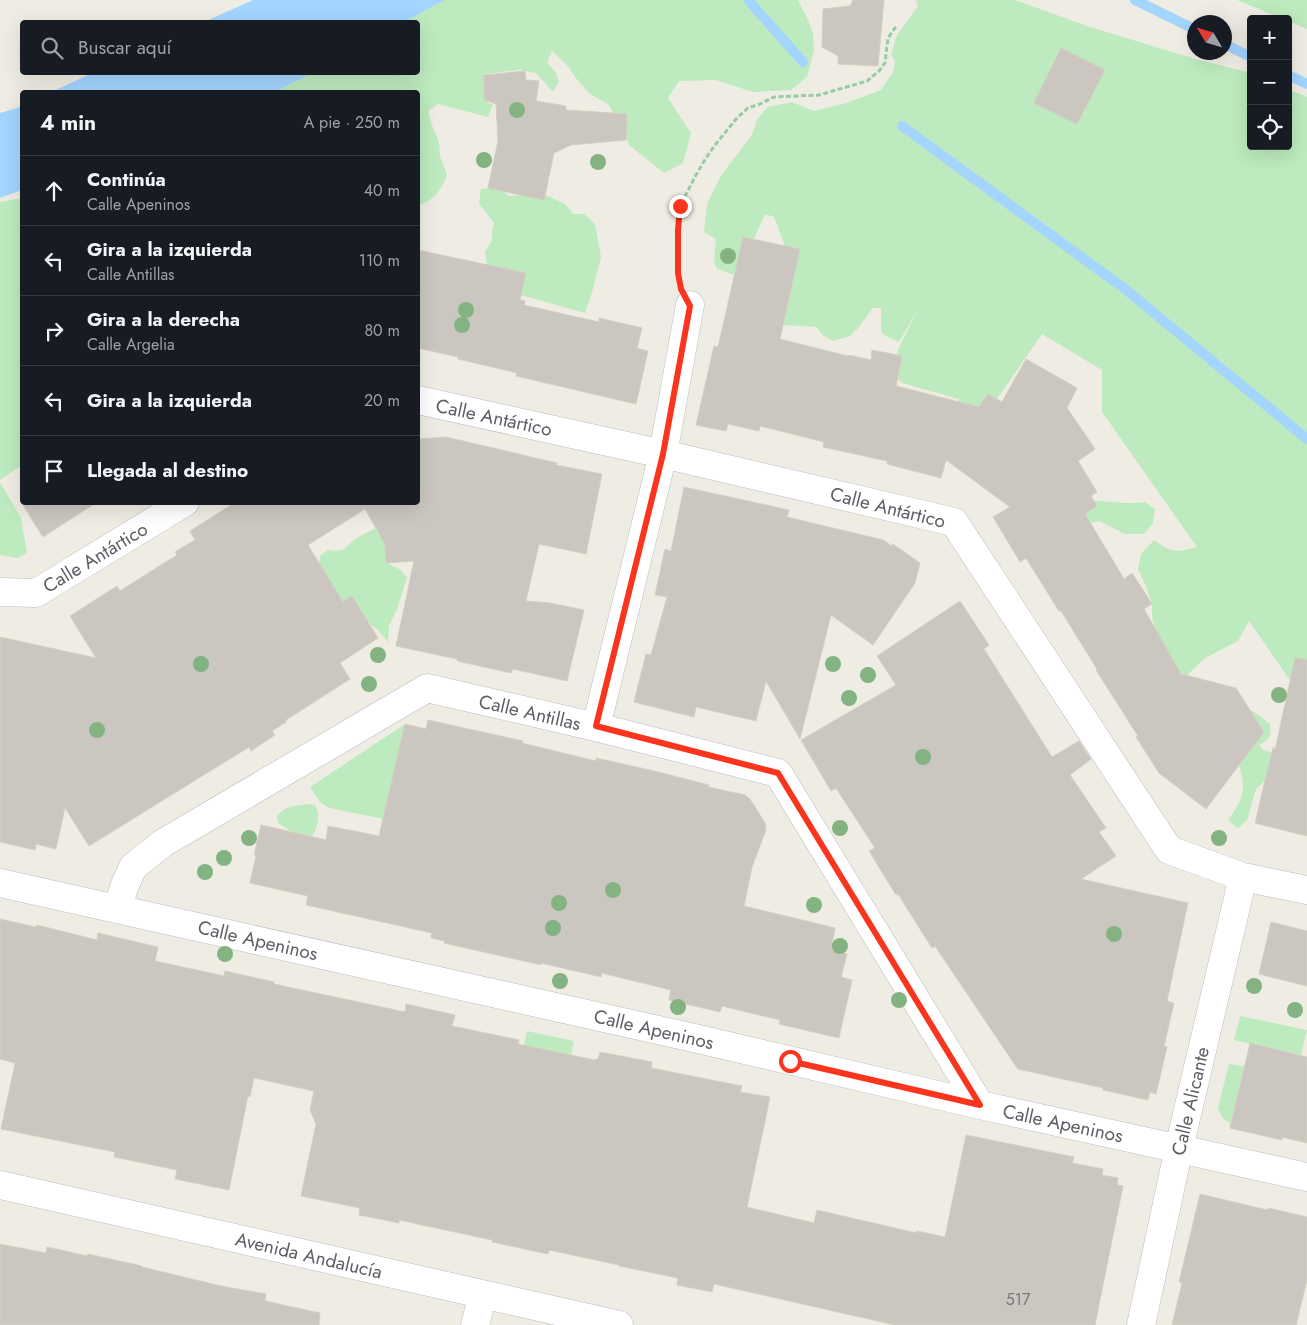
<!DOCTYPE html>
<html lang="es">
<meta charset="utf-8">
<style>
body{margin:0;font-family:Jost,sans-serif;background:#242831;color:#f1f3f6}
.controls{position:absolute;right:15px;top:15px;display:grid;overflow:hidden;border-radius:5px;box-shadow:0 5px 20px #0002}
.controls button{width:45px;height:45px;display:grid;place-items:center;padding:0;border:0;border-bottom:1px solid #363941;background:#171b24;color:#f1f3f6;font:25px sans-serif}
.compass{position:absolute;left:1187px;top:15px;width:45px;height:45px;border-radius:50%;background:#171b24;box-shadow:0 5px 20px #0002;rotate:308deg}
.stop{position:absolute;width:15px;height:15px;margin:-11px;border:4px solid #fb341d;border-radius:50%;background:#fff}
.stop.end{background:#fb341d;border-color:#fff;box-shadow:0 1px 5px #0008}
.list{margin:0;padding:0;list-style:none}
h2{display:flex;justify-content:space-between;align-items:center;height:65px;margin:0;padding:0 20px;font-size:21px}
h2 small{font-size:16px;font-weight:400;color:#9ea1a6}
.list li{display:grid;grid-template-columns:32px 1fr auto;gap:15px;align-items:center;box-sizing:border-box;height:70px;padding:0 20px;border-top:1px solid #363941}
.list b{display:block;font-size:19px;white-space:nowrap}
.list p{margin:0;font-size:16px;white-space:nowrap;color:#9ea1a6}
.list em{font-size:16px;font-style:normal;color:#9ea1a6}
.icon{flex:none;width:28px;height:28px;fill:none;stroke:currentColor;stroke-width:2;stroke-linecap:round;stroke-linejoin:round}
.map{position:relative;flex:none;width:1307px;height:1325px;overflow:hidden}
.search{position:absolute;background:#171b24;box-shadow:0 5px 20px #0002;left:20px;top:20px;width:400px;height:55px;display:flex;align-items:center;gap:12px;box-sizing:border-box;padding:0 18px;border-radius:5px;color:#9ea1a6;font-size:19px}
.panel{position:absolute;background:#171b24;box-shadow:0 5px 20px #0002;left:20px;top:90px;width:400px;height:415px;border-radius:5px}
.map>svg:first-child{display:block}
.green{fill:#bdeabe}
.water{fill:#a3d5ff}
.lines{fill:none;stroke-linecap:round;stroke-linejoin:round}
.stream{stroke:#a3d5ff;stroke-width:10}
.building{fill:#cbc7c0;stroke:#d5cfc0}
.street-casing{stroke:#b8bbc1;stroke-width:29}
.secondary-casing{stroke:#b8bcc3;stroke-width:29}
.path{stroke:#95cba6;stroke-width:3;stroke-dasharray:5 2.5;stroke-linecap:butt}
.street{stroke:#fff;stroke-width:28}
.secondary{stroke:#fff;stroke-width:28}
.tree{fill:#83b381}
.route{stroke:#fb341d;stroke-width:6}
.labels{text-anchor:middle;stroke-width:5;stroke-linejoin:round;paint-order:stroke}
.number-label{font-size:16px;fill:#77797c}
.street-label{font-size:19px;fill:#5b5f65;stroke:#fff}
</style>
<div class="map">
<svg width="1307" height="1325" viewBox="0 0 1307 1325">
<rect width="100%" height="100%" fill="#efede3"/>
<path class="green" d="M 445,0 L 798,0 L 808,20 L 813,33 L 814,51 L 807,77 L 791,90 L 753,92 L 716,80 L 679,81 L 668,98 L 691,133 L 683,163 L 664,173 L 629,145 L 622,127 L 608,104 L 590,94 L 575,77 L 567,65 L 552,51 L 547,63 L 556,73 L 559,82 L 553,92 L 536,73 L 519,70 L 484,74 L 484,100 L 493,105 L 488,117 L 438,104 L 428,111 L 433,128 L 439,142 L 440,156 L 447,175 C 441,190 434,201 418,205 L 418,92 L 275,92 L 312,73 L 418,72 L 418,22 L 404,22 Z
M 916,0 L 1015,0 L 1087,26 L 1195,59 L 1251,73 L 1251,146 L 1288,146 L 1288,89 L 1307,97 L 1307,691 L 1294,686 L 1249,621 L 1238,641 L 1205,658 L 1183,679 L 1156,631 L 1152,617 L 1152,604 L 1146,586 L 1138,569 L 1141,554 L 1154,540 C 1173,554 1176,552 1197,547 L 1102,412 L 1102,370 L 1042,334 L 997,399 L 987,394 L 974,415 L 952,436 L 959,399 L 902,383 L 894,377 L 898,350 L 917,311 L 899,342 L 886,336 L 881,332 L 881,308 L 873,308 L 858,328 L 850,336 L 833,341 L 823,335 L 816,327 L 783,325 L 800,249 L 785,246 L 774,217 L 765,214 L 754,239 L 743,237 L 734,275 L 716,268 L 714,259 L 716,239 L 704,232 L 707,204 L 722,174 L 752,135 L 757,120 L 767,107 L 792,102 L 814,111 L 846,103 L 881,90 L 893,72 L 895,61 L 891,55 L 897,35 L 918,6 Z
M 1237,0 L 1307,0 L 1307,29 L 1288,21 L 1288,19 L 1283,19 Z
M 499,187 L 509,196 L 524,195 L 535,190 L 565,204 L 573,214 L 584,214 L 595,224 L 601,257 L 592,292 L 585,313 L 521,295 L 487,265 L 485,252 L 492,240 L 492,230 L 494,223 L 479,204 L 481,189 Z
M 22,198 L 22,465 L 0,480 L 0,202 Z
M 0,482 L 21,518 L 27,553 L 17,558 L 0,555 Z
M 1093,501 C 1112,501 1126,505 1145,502 L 1155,509 L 1153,523 L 1144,534 L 1125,534 L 1099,521 L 1091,523 L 1082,515 Z
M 376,528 L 385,544 L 387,563 L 401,570 L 407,578 L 397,609 L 389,626 L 388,642 L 378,630 L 370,624 L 352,597 L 326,612 L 313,572 L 319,563 L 320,556 L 328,550 C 348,553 344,546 357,538 C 363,534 370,531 376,528 Z
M 1242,709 L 1253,711 L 1270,724 C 1272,736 1270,739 1259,745 L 1263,750 L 1268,751 L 1272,754 L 1265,781 L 1256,789 L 1247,820 L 1238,828 L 1228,820 C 1243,799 1247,790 1239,765 L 1247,755 L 1224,735 Z
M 405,724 L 419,826 L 334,809 C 320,806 317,798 310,787 Z
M 307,804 L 315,805 C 321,814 318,829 311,837 L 292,832 L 278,823 L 277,816 C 284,806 296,806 307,804 Z
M 1240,1016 L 1307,1030 L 1301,1055 L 1234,1040 Z
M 527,1031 L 574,1041 L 571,1055 L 539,1049 L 504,1136 Z
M 1229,1064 L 1244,1066 L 1231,1123 C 1223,1121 1221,1115 1218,1108 Z"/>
<path class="water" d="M 253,0 L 445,0 L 404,22 L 204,22 Z
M 95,72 L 312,72 L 312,73 L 275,92 L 51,92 Z
M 22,106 L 22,190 L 0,198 L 0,113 L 14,109 Z"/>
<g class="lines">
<path class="stream" d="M 748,0 L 803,62
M 1135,0 L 1194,29
M 1224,44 L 1251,57
M 1288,75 L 1307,84
M 902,126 L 1125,289 L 1307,439"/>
</g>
<path class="building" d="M 853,0 L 884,0 L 878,66 L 838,64 L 838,56 L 822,47 L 823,9 L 850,6 Z
M 1061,48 L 1105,70 L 1077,124 L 1034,103 Z
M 525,71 L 526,80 L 539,81 L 536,101 L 566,106 L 566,110 L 627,114 L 626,140 L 571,145 L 554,153 L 544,200 L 488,188 L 498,141 L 496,104 L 484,100 L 484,75 Z
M 743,237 L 800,249 L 780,339 L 848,356 L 849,355 L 871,360 L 872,350 L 902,356 L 896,386 L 979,407 L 988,394 L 1002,402 L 1026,359 L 1077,388 L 1067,408 L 1095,449 L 1078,461 L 1097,492 L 1091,496 L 1097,506 L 1085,514 L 1124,579 L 1132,573 L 1152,604 L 1144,609 L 1181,674 L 1236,688 L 1264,732 L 1206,809 L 1159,773 L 1136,737 L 1138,736 L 1096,670 L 1097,669 L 1061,611 L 1059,611 L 1026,558 L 1020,562 L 993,517 L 1010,507 L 946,460 L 941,478 L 887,464 L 887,461 L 823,447 L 824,442 L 760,426 L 759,431 L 728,424 L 726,431 L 696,425 L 714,346 L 718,347 Z
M 418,250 L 526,273 L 520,300 L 525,301 L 524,305 L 599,322 L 599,318 L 642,328 L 637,348 L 648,351 L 636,404 L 516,376 L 517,373 L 458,359 L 458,357 L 418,348 Z
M 446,437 L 557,463 L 556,465 L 602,474 L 586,554 L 539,544 L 526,601 L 550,603 L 584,610 L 567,681 L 513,669 L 511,673 L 457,661 L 457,659 L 396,646 L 414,561 L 386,563 L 385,544 L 365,509 L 308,545 L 343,602 L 352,596 L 378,638 L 340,663 L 350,679 L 286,720 L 286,722 L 272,731 L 275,735 L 251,751 L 249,747 L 89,846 L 65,808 L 56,849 L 36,844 L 35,850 L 0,842 L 0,637 L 96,658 L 70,616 L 117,586 L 120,591 L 177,555 L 175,552 L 195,540 L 190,531 L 236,502 L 418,502 L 418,439 Z
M 684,487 L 789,510 L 787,517 L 883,540 L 892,546 L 893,544 L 920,563 L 915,583 L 873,645 L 831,615 L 800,739 L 766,681 L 756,721 L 696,707 L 694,717 L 634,702 L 646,654 L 651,655 L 667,597 L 655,595 L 665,549 L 671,551 Z
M 21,502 L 97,502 L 43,537 Z
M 960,601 L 989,645 L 984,649 L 1052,757 L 1079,741 L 1091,759 L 1070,775 L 1106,828 L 1099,832 L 1116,856 L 1081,879 L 1188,903 L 1167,1001 L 1174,1003 L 1164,1046 L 1167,1047 L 1156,1094 L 1150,1092 L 1148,1100 L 1103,1090 L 1103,1088 L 1018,1069 L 1015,1065 L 935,946 L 932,948 L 898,894 L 896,895 L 869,851 L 875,848 L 836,788 L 831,791 L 801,740 L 896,685 L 877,656 Z
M 1295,658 L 1307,660 L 1307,836 L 1255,823 L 1273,747 L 1275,750 Z
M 428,720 L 523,741 L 522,743 L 596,761 L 596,758 L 650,770 L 709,785 L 708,787 L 745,795 L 750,799 L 765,823 L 766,830 L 752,867 L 744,906 L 835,928 L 832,943 L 834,944 L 833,950 L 847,954 L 841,977 L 852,980 L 839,1038 L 779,1024 L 780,1020 L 722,1006 L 720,1012 L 669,1000 L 671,990 L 602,973 L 601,977 L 541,963 L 541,965 L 444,943 L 445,941 L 431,938 L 432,933 L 306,905 L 308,896 L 250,883 L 256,856 L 254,855 L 261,825 L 326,840 L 328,826 L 379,836 L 405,724 L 426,729 Z
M 0,919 L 36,927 L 37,925 L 97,940 L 98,933 L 158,947 L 155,961 L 224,976 L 225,971 L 274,982 L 274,984 L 405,1012 L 406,1004 L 455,1015 L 452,1026 L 519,1040 L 518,1044 L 595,1060 L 596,1059 L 598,1059 L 600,1052 L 652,1062 L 651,1068 L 742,1086 L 740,1092 L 770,1097 L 747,1207 L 814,1223 L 817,1210 L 916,1233 L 917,1231 L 945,1237 L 966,1135 L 1074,1157 L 1072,1163 L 1103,1169 L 1102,1175 L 1118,1178 L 1117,1185 L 1123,1186 L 1095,1325 L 895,1325 L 714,1284 L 712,1292 L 677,1285 L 678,1278 L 619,1266 L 619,1265 L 549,1250 L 548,1254 L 492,1242 L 492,1240 L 399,1220 L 399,1223 L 359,1215 L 360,1208 L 301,1196 L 316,1124 L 310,1110 L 314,1091 L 254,1078 L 250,1097 L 248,1096 L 229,1190 L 175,1179 L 177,1170 L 114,1157 L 115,1152 L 1,1129 L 15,1063 L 0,1059 Z
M 1271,922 L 1307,931 L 1307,986 L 1259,974 Z
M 1250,1043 L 1307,1057 L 1307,1143 L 1282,1137 L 1282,1140 L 1230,1128 Z
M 1200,1194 L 1267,1210 L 1268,1208 L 1307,1217 L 1307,1280 L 1296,1325 L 1172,1325 L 1182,1283 L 1179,1282 Z
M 0,1244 L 46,1253 L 47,1247 L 87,1256 L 88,1254 L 142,1266 L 142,1267 L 221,1286 L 266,1294 L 265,1301 L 320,1313 L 319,1325 L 0,1325 Z"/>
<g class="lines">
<defs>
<path id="street" d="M 418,400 L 663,454 L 954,522 L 1169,850 L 1243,877 L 1307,890
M 0,592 L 36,593 L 185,502
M 596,727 L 663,454 L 690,305
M 0,883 L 694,1038 L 980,1105 L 1307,1177
M 118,909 L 124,887 L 133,867 L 163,843 L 427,688 L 596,727 L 778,773 L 980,1105
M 475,1325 L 483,1295
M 1141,1325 L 1179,1148 L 1243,877"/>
<path id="secondary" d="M 0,1185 L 619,1325"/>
</defs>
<use href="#street" class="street-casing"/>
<use href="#secondary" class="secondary-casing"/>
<path class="path" d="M 679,278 L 678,230 L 680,206 L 696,175 L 706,158 L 715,145 L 737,118 L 748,108 L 760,104 L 774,97 L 819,95 L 867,81 L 879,71 L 885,63 L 888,38 L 897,25"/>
<use href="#street" class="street"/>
<use href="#secondary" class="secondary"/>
</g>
<g class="tree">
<circle cx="517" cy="110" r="8"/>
<circle cx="484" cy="160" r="8"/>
<circle cx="598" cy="162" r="8"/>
<circle cx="728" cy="256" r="8"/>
<circle cx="466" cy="310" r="8"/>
<circle cx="462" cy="325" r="8"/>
<circle cx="378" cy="655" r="8"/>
<circle cx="201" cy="664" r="8"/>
<circle cx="833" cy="664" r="8"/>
<circle cx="868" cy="675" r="8"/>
<circle cx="369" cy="684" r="8"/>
<circle cx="1279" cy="695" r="8"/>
<circle cx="849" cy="698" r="8"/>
<circle cx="97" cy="730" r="8"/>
<circle cx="923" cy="757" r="8"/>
<circle cx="840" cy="828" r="8"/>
<circle cx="249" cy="838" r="8"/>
<circle cx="1219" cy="838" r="8"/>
<circle cx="224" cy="858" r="8"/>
<circle cx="205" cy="872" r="8"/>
<circle cx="613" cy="890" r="8"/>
<circle cx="559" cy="903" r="8"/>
<circle cx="814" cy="905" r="8"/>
<circle cx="553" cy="928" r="8"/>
<circle cx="1114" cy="934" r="8"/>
<circle cx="840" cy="946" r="8"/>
<circle cx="225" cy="954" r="8"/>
<circle cx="560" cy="981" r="8"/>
<circle cx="1254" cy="986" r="8"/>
<circle cx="899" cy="1000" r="8"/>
<circle cx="678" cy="1007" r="8"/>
<circle cx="1295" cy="1010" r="8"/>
</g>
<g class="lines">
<path class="route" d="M 680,206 L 678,230 L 678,273 L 681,289 L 690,306 L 663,454 L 596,726 L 778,773 L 980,1105 L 790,1061"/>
</g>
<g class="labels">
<g class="number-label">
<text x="1018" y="1305">517</text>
</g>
<g class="street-label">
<text transform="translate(494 417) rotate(12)" y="7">Calle Antártico</text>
<text transform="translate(888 507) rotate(14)" y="7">Calle Antártico</text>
<text transform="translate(95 557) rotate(-31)" y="7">Calle Antártico</text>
<text transform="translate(530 712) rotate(13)" y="7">Calle Antillas</text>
<text transform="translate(258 940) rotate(13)" y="7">Calle Apeninos</text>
<text transform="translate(654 1029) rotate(13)" y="7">Calle Apeninos</text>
<text transform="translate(1190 1101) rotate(-77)" y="7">Calle Alicante</text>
<text transform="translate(1063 1123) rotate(12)" y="7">Calle Apeninos</text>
<text transform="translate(309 1255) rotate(13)" y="7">Avenida Andalucía</text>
</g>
</g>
</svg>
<div class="controls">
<button>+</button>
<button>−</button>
<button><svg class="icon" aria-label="locate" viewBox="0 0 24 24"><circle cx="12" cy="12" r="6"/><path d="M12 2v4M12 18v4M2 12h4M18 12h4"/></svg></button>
</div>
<svg class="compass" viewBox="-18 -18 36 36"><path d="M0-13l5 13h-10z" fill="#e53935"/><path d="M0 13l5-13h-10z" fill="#9ea1a6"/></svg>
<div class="stop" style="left:790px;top:1061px"></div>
<div class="stop end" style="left:680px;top:206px"></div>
<div class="search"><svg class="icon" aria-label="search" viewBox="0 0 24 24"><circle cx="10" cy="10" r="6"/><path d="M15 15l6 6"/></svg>Buscar aquí</div>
<section class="panel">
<h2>4 min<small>A pie · 250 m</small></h2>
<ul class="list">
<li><svg class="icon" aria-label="ahead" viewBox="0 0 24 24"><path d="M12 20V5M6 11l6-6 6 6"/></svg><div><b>Continúa</b><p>Calle Apeninos</p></div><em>40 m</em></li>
<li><svg class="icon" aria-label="left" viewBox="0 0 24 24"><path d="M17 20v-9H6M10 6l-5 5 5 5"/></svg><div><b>Gira a la izquierda</b><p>Calle Antillas</p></div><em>110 m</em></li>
<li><svg class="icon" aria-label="right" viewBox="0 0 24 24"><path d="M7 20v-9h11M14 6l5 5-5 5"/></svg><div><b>Gira a la derecha</b><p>Calle Argelia</p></div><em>80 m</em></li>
<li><svg class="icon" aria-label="left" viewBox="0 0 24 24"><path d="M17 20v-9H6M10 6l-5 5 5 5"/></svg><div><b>Gira a la izquierda</b></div><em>20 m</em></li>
<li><svg class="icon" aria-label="arrive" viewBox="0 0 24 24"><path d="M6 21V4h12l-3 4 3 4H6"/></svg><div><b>Llegada al destino</b></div></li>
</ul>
</section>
</div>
